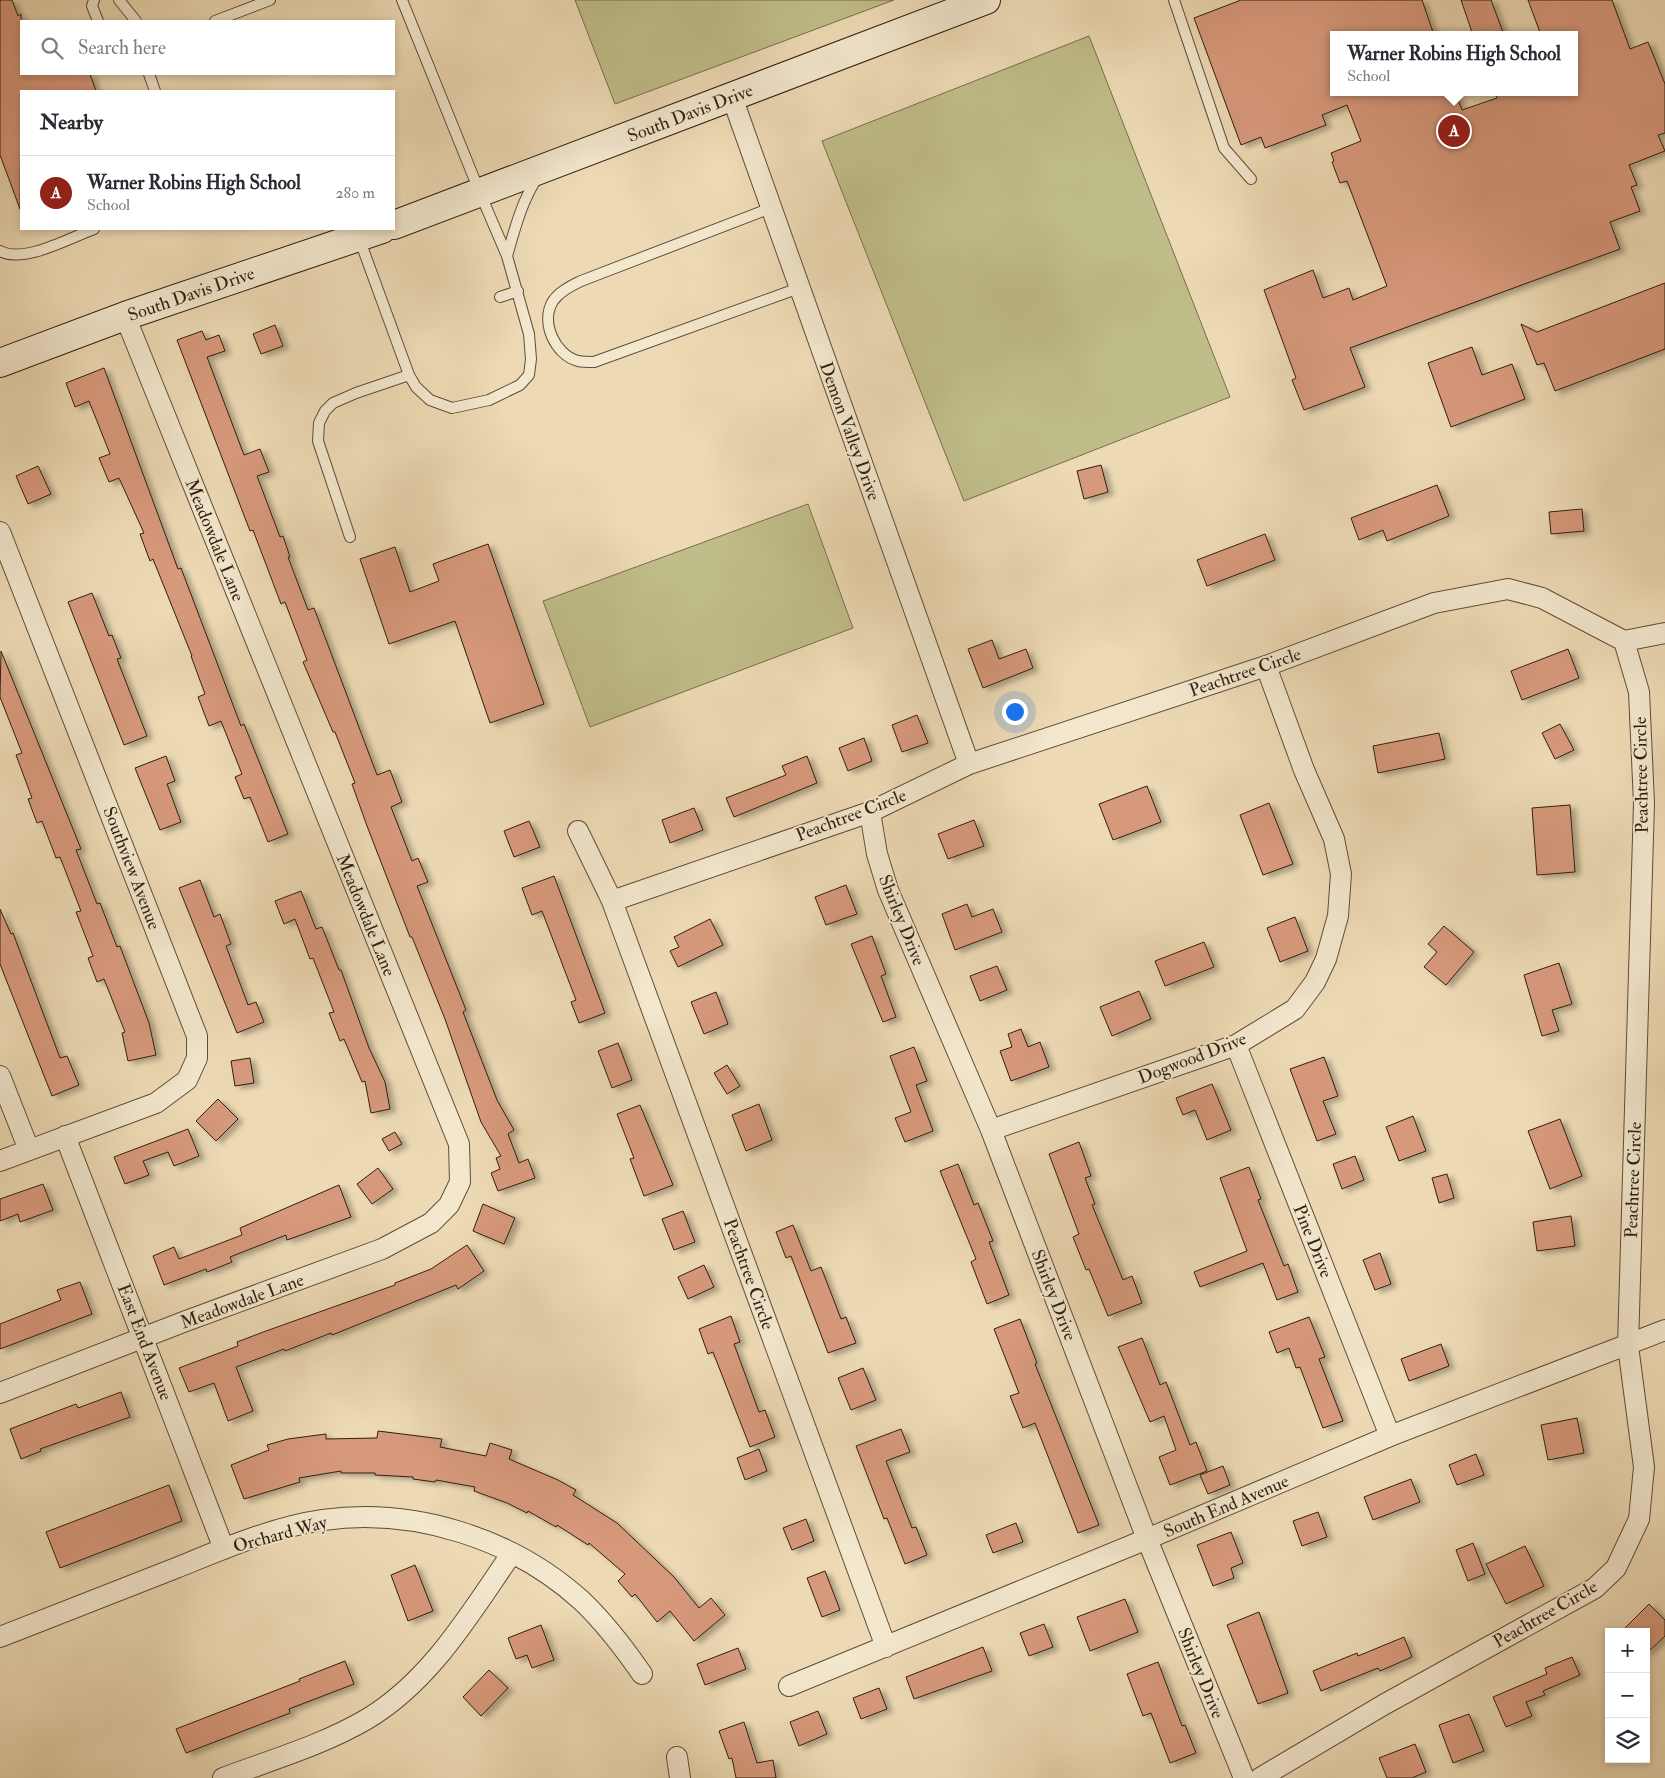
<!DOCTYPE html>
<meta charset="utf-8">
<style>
body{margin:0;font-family:"IM FELL Double Pica",serif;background:#f2f2f3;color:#2b2b33}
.controls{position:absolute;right:15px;bottom:15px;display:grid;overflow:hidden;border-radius:0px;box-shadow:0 2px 8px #0003}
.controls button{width:45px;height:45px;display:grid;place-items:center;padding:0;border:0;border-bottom:1px solid #e1e1e2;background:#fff;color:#2b2b33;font:25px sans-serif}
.you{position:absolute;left:1014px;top:711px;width:18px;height:18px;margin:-12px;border:4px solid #fff;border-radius:50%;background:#1a73e8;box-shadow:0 0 0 8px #1a73e833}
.badge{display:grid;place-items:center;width:32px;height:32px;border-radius:50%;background:#8f2418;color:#fff;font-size:16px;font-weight:700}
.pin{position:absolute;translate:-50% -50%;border:2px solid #fff;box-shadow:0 1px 5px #0006}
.popup{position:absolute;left:1330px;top:31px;width:248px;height:65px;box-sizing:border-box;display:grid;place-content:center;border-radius:0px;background:#fff;filter:drop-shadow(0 1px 4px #0005);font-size:16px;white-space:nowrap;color:#7c7c81}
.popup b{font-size:19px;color:#2b2b33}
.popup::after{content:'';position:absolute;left:50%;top:100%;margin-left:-10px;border:10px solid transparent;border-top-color:#fff}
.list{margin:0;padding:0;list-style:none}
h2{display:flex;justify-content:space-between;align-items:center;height:65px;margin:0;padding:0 20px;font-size:21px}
h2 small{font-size:16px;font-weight:400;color:#7c7c81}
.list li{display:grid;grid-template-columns:32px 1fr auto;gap:15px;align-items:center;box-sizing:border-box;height:75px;padding:0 20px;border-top:1px solid #e1e1e2}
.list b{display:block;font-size:19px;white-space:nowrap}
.list p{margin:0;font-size:16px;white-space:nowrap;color:#7c7c81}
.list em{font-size:16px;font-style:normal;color:#7c7c81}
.icon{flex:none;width:28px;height:28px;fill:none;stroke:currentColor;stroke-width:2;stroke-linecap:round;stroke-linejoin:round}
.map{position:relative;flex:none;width:1665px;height:1778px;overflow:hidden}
.search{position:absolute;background:#fff;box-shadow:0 2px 8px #0003;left:20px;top:20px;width:375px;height:55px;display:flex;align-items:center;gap:12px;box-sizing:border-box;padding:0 18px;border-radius:0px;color:#7c7c81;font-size:19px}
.panel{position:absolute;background:#fff;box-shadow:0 2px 8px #0003;left:20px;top:90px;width:375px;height:140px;border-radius:0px}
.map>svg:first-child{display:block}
.green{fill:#bfbd89;stroke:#786e4c}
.building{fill:#d7997b;stroke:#311e10;filter:url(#shadow)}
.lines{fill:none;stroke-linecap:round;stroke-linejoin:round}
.lane-casing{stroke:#604d39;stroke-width:12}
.street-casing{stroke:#604d39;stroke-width:22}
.secondary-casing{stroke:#311e10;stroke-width:30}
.lane{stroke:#f3e7ce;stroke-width:10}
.street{stroke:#f3e7ce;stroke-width:20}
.secondary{stroke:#f3e7ce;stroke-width:28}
.labels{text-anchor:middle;stroke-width:4;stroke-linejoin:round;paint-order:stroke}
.street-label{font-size:18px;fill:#311e10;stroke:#f3e7ce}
</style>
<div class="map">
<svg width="1665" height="1778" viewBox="0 0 1665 1778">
<defs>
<filter id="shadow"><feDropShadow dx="5.5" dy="3" stdDeviation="2.5" flood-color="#0004"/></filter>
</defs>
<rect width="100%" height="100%" fill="#eddab4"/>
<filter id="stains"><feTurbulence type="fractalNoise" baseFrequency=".004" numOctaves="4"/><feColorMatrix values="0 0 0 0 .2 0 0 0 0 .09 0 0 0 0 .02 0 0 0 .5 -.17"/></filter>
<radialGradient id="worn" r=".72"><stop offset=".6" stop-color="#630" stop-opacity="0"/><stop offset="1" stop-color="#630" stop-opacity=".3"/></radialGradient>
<path class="green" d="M 575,0 L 894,0 L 615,104 Z
M 1089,36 L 1230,397 L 964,501 L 822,141 Z
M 808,504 L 853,628 L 590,727 L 543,601 Z"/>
<path class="building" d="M 0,0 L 12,0 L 18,16 L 21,14 L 21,74 L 90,74 L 96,91 L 21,91 L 20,209 L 0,155 Z
M 1241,0 L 1422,0 L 1434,35 L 1334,35 L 1334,92 L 1455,92 L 1462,110 L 1497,98 L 1494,92 L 1574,92 L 1574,35 L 1541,35 L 1528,0 L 1612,0 L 1630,49 L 1648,42 L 1665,84 L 1665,133 L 1658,135 L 1665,151 L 1629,165 L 1637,185 L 1631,187 L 1640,211 L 1610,222 L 1620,249 L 1350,348 L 1365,387 L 1304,410 L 1292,380 L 1296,378 L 1264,290 L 1313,270 L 1323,298 L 1349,288 L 1353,300 L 1387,286 L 1347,181 L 1340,183 L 1332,162 L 1334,161 L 1331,153 L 1361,141 L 1347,105 L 1322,115 L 1326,125 L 1265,148 L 1261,137 L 1241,145 L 1194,18 Z
M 1461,0 L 1491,0 L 1504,35 L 1473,35 Z
M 1665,283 L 1665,349 L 1555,391 L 1544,363 L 1537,365 L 1521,324 L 1537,332 Z
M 275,325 L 283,346 L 261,354 L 253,334 Z
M 202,331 L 206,340 L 219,335 L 225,351 L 207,357 L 244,455 L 260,449 L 269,472 L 257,476 L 280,537 L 283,536 L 290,557 L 288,557 L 308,610 L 314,608 L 377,775 L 390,770 L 402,802 L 391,807 L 412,861 L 418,858 L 428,882 L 417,886 L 466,1010 L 463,1012 L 497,1100 L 514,1130 L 508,1134 L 519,1163 L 528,1159 L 535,1178 L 498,1191 L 491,1173 L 500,1169 L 496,1158 L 501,1156 L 481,1122 L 445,1019 L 412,937 L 410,937 L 367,826 L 352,784 L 355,783 L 335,732 L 333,732 L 303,662 L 307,660 L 285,602 L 281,604 L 253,530 L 250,531 L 177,340 Z
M 1472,347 L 1482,375 L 1512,364 L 1525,399 L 1451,427 L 1428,363 Z
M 104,368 L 178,569 L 181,568 L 241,726 L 244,724 L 288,834 L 268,842 L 250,797 L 244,799 L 235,777 L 242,774 L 221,721 L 209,726 L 198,697 L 205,694 L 191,656 L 192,656 L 153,559 L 150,561 L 140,534 L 144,533 L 119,478 L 109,482 L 99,458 L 110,454 L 89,401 L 75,407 L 66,383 Z
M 1101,465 L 1108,492 L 1084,499 L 1077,471 Z
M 38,466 L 51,494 L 28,504 L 16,476 Z
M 1437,485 L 1449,516 L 1387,541 L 1383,530 L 1359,540 L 1351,518 Z
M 1582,509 L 1584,531 L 1551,534 L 1549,512 Z
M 1265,534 L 1275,560 L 1207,586 L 1197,560 Z
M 488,544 L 544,704 L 490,723 L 455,621 L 389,644 L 360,559 L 395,547 L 410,592 L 439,581 L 433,564 Z
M 92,593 L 109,636 L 112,635 L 121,658 L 117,659 L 147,736 L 124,745 L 68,602 Z
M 992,640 L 999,659 L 1026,649 L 1033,668 L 983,688 L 968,649 Z
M 1568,649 L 1579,678 L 1522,700 L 1511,671 Z
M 1,651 L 81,849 L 76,850 L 97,904 L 100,903 L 117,947 L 120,946 L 129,970 L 149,1023 L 156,1055 L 128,1061 L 122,1033 L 125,1032 L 104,979 L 97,982 L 88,958 L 93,956 L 76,912 L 81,911 L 60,857 L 56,858 L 42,821 L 37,823 L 28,799 L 32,798 L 16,755 L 22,753 L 0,697 Z
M 917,715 L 928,743 L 902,752 L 892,725 Z
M 1560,724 L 1574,750 L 1555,759 L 1542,733 Z
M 1439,733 L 1445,759 L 1378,773 L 1373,746 Z
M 864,738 L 872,761 L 848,771 L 839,748 Z
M 166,756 L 175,781 L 167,784 L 181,822 L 160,830 L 135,768 Z
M 807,756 L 817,783 L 734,817 L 726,798 L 786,775 L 782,766 Z
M 1147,786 L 1161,822 L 1113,840 L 1099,804 Z
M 1269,803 L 1293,864 L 1263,875 L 1240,815 Z
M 1570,805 L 1575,872 L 1537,875 L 1532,808 Z
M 694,808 L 703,830 L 670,843 L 662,820 Z
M 974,820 L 984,846 L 948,859 L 938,834 Z
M 529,821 L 540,847 L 514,857 L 504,831 Z
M 554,876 L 605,1013 L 579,1023 L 571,1002 L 576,1000 L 542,911 L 532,915 L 522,888 Z
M 200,880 L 214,917 L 220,914 L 231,944 L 226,946 L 248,1005 L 256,1002 L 264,1022 L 237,1033 L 179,888 Z
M 846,885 L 857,914 L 826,925 L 815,897 Z
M 301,891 L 316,929 L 322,927 L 339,970 L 341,970 L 369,1048 L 385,1082 L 390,1109 L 371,1113 L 365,1081 L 362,1082 L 344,1039 L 340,1041 L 329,1013 L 334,1012 L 313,958 L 310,959 L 295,919 L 284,924 L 275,901 Z
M 967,904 L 972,917 L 993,909 L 1002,932 L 955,950 L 942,914 Z
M 0,909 L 11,934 L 13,933 L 60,1058 L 67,1056 L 79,1085 L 52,1096 L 0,964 Z
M 1295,917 L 1308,951 L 1280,962 L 1267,928 Z
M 710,919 L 723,945 L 678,967 L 670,951 L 679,947 L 674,937 Z
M 1444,926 L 1474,952 L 1446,985 L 1424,967 L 1437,952 L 1428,944 Z
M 872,936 L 886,974 L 881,976 L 896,1017 L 883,1022 L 851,944 Z
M 1204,942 L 1214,967 L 1165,986 L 1155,961 Z
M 1559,963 L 1572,1004 L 1552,1010 L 1559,1031 L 1542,1036 L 1524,975 Z
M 997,966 L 1007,990 L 980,1001 L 970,976 Z
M 1139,991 L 1151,1019 L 1112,1036 L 1100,1007 Z
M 716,992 L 728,1024 L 704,1034 L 691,1002 Z
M 1021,1029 L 1028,1047 L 1040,1042 L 1049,1067 L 1011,1081 L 1000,1051 L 1012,1047 L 1008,1034 Z
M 618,1043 L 632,1080 L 612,1088 L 598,1051 Z
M 914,1047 L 927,1081 L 916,1085 L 933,1131 L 905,1142 L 895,1118 L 911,1112 L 890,1056 Z
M 1324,1057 L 1338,1096 L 1323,1101 L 1336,1134 L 1317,1141 L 1290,1069 Z
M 250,1058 L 254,1083 L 235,1086 L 231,1061 Z
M 727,1065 L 740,1086 L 727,1094 L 714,1073 Z
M 1212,1084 L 1231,1130 L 1207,1140 L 1195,1110 L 1183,1115 L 1176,1098 Z
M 218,1099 L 238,1119 L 216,1141 L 196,1121 Z
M 759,1104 L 772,1140 L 746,1151 L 732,1115 Z
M 640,1105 L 673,1185 L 644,1196 L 630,1159 L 634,1158 L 617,1114 Z
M 1413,1116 L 1426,1151 L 1399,1161 L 1386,1127 Z
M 1560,1119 L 1582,1176 L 1550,1189 L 1528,1131 Z
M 188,1129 L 199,1156 L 174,1166 L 168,1152 L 143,1161 L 149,1175 L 125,1184 L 114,1157 Z
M 395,1132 L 402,1144 L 389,1151 L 382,1139 Z
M 1079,1142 L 1091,1176 L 1085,1178 L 1095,1204 L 1092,1205 L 1123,1280 L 1132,1276 L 1142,1303 L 1108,1316 L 1089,1269 L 1086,1270 L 1073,1237 L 1079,1234 L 1049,1154 Z
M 1355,1156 L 1364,1180 L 1342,1189 L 1333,1164 Z
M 958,1164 L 974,1205 L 978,1203 L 993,1241 L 989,1242 L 1009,1295 L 987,1304 L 971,1262 L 976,1259 L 940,1171 Z
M 1249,1167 L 1261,1199 L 1258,1200 L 1284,1266 L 1288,1264 L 1298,1292 L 1277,1300 L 1263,1263 L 1200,1287 L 1194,1272 L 1247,1251 L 1220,1178 Z
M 378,1168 L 393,1189 L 372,1204 L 357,1184 Z
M 1447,1174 L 1454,1198 L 1439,1203 L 1432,1178 Z
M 43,1184 L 53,1210 L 20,1222 L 18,1214 L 0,1221 L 0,1199 Z
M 339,1185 L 351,1217 L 287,1240 L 286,1235 L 230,1257 L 232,1262 L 207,1272 L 206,1269 L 164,1285 L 153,1256 L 174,1247 L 179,1259 L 242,1235 L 240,1228 Z
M 483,1204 L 515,1218 L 504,1244 L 473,1231 Z
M 683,1211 L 695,1242 L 674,1250 L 662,1219 Z
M 1571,1216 L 1575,1246 L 1537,1251 L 1533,1222 Z
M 793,1225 L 811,1271 L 821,1267 L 841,1319 L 846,1317 L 856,1343 L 828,1353 L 791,1256 L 786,1258 L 776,1232 Z
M 467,1245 L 484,1271 L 458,1289 L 456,1285 L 332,1335 L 331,1333 L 285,1351 L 284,1349 L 236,1367 L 253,1411 L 228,1421 L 214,1383 L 189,1392 L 179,1368 L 238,1346 L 237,1342 L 266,1331 L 395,1285 L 395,1283 L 431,1269 Z
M 1380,1253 L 1391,1284 L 1375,1290 L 1363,1260 Z
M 704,1265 L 714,1287 L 688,1299 L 678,1277 Z
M 80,1282 L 92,1314 L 0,1349 L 0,1324 L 61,1300 L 57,1290 Z
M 731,1316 L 740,1342 L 734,1344 L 759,1412 L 765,1410 L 775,1437 L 750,1447 L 713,1352 L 708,1354 L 699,1329 Z
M 1309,1317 L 1325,1357 L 1319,1359 L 1343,1421 L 1323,1428 L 1300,1367 L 1296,1368 L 1289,1348 L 1277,1353 L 1269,1332 Z
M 1020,1319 L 1037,1363 L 1035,1364 L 1099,1525 L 1078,1533 L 1035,1423 L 1023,1428 L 1010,1396 L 1019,1393 L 994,1329 Z
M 1142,1338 L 1160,1385 L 1166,1382 L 1190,1445 L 1196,1442 L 1207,1471 L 1170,1485 L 1159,1457 L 1176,1450 L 1164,1416 L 1150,1422 L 1118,1347 Z
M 1441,1344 L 1449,1366 L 1409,1381 L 1401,1359 Z
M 863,1368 L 876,1400 L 851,1410 L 838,1378 Z
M 121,1392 L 130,1417 L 40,1449 L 41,1451 L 21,1459 L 10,1429 L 76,1404 L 78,1408 Z
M 1577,1418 L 1584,1453 L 1548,1460 L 1541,1425 Z
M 901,1429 L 910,1452 L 886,1461 L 912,1528 L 916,1527 L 927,1555 L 905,1564 L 887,1518 L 884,1519 L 856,1446 Z
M 378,1431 L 442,1439 L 440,1447 L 486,1456 L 490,1443 L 512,1450 L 509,1459 L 558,1480 L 576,1490 L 573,1495 L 617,1523 L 674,1577 L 699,1608 L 711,1598 L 725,1615 L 694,1641 L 670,1611 L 657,1622 L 635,1594 L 632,1597 L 618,1581 L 625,1574 L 589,1543 L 588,1545 L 557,1525 L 556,1527 L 528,1511 L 527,1513 L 507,1503 L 474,1491 L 475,1487 L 436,1480 L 435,1482 L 413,1479 L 413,1477 L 375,1475 L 375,1473 L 341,1473 L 341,1471 L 299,1478 L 300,1482 L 244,1499 L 231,1465 L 269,1450 L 267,1445 L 288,1439 L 326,1434 L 326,1439 L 377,1438 Z
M 759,1449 L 767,1471 L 745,1480 L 737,1458 Z
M 1476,1454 L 1484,1475 L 1457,1485 L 1449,1465 Z
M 1223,1466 L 1230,1485 L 1208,1494 L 1200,1475 Z
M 1411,1479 L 1420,1502 L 1373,1520 L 1364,1497 Z
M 169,1485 L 182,1521 L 60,1568 L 46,1532 Z
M 1318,1512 L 1327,1537 L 1302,1546 L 1293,1521 Z
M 806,1519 L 814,1541 L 792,1550 L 783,1528 Z
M 1016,1523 L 1023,1542 L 993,1553 L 986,1535 Z
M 1231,1532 L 1243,1563 L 1231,1568 L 1234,1578 L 1213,1586 L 1197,1545 Z
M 1473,1543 L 1485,1574 L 1468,1581 L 1456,1550 Z
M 1525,1546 L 1544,1586 L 1506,1604 L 1486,1564 Z
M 415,1565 L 433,1611 L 408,1621 L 391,1575 Z
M 825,1571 L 840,1610 L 822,1617 L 807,1578 Z
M 1125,1599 L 1138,1632 L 1090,1651 L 1077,1617 Z
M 1649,1604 L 1665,1620 L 1665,1636 L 1646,1654 L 1646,1632 L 1621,1632 Z
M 1259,1612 L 1288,1693 L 1258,1704 L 1227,1625 Z
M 1044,1624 L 1053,1647 L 1029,1656 L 1020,1633 Z
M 541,1625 L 554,1660 L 532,1668 L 527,1655 L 516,1659 L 508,1638 Z
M 1404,1637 L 1412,1657 L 1380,1671 L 1378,1668 L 1321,1691 L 1313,1671 L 1357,1653 L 1358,1656 Z
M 983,1647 L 992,1671 L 914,1699 L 906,1677 Z
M 738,1648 L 746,1669 L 705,1685 L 697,1664 Z
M 1572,1657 L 1580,1675 L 1543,1691 L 1545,1695 L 1526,1702 L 1532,1716 L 1506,1727 L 1493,1697 L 1547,1674 L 1545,1668 Z
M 345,1661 L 354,1684 L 289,1709 L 290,1713 L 186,1753 L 176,1729 L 300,1681 L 299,1679 Z
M 1158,1662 L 1182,1726 L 1185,1725 L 1196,1753 L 1170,1763 L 1151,1713 L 1143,1716 L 1127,1674 Z
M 489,1670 L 508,1688 L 481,1716 L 463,1697 Z
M 879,1688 L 887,1709 L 861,1719 L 853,1698 Z
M 818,1711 L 827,1734 L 799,1746 L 790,1722 Z
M 1469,1714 L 1484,1751 L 1453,1763 L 1439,1725 Z
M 744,1722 L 757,1763 L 773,1760 L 776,1778 L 736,1778 L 732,1758 L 729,1759 L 719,1731 Z
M 1415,1744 L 1426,1772 L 1412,1778 L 1387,1778 L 1379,1758 Z"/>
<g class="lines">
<defs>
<path id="lane" d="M 94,0 L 92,6 L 98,21
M 119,0 L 136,21
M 1174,0 L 1224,148 L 1251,179
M 215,21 L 270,0
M 149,74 L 155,91
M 771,208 L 581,281 C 571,286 560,291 553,301 C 540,322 555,355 578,361 C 583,362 589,362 594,362 L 799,288
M 359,238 L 409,375 L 416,387 L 430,400 L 452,408 L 489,400 L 520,385 L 529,375 L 531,359 L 529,334 L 507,256 L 480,193 L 402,0
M 0,251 C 24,264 69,238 94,229
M 507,256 C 515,228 522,201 537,178
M 500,297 L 518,291
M 350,537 L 318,441 L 319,423 L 325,411 L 333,403 L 356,393 L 409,375"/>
<path id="street" d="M 732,97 L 969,764
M 0,532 L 197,1036 L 197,1058 L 187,1080 L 156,1103 L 0,1161
M 1624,641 L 1665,633
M 870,812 L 877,854 L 888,890 L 991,1130 L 1147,1539 L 1244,1778
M 578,831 L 612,901
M 1236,1045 L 1390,1436
M 0,1076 L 29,1150
M 991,1130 L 1236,1045 L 1295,1009 L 1315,982 L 1326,959 L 1338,916 L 1341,874 L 1334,839 L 1304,770 L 1266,666
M 65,1136 L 224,1549
M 0,1393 L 186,1321 L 382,1249 L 431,1223 L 449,1205 L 460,1182 L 459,1144 L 125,316
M 0,1637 C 59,1614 117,1591 176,1568 C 223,1549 273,1527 323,1520 C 415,1507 514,1539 582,1601 C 605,1623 624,1648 642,1674
M 886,1647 L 612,901 L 870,812 L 969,764 L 1266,666 L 1434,603 L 1508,589 L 1542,598 L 1624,641 L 1639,692 L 1644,803 L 1628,1346 L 1644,1467 L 1639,1519 L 1616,1568 L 1595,1588 L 1385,1704 L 1260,1778
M 789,1686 L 1147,1539 L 1390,1436 L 1665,1330
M 677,1757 L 680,1778
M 223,1778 C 271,1760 323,1745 367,1719 C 431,1681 471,1612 512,1553"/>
<path id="secondary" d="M 394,225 L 986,0
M 0,363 L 125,316 L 382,229"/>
</defs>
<use href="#lane" class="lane-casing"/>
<use href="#street" class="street-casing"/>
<use href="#secondary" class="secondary-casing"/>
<use href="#lane" class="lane"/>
<use href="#street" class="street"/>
<use href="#secondary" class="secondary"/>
</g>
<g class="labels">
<g class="street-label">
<text transform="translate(690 113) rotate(-21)" y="6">South Davis Drive</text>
<text transform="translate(191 294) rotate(-19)" y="6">South Davis Drive</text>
<text transform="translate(850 431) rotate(70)" y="6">Demon Valley Drive</text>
<text transform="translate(215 540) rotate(68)" y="6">Meadowdale Lane</text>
<text transform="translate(1245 672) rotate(-19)" y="6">Peachtree Circle</text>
<text transform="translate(1641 775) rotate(-91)" y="6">Peachtree Circle</text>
<text transform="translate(851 815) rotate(-21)" y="6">Peachtree Circle</text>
<text transform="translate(132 868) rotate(69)" y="6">Southview Avenue</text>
<text transform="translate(366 915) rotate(68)" y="6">Meadowdale Lane</text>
<text transform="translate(902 920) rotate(68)" y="6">Shirley Drive</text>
<text transform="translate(1192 1058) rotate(-21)" y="6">Dogwood Drive</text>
<text transform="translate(1633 1180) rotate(-88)" y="6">Peachtree Circle</text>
<text transform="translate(1313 1241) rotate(68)" y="6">Pine Drive</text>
<text transform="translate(749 1274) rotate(70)" y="6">Peachtree Circle</text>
<text transform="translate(1054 1295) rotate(69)" y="6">Shirley Drive</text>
<text transform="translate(242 1301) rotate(-20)" y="6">Meadowdale Lane</text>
<text transform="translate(145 1342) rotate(69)" y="6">East End Avenue</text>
<text transform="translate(1226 1506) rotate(-23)" y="6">South End Avenue</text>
<text transform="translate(280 1534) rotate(-15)" y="6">Orchard Way</text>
<text transform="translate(1545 1614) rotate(-30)" y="6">Peachtree Circle</text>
<text transform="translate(1201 1673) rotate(68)" y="6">Shirley Drive</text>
</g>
</g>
<rect width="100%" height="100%" filter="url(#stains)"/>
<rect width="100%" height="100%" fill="url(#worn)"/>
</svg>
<div class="controls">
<button>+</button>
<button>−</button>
<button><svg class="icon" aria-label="layers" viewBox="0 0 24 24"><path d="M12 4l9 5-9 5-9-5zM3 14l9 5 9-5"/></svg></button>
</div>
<div class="you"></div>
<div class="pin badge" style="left:1454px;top:131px">A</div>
<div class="popup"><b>Warner Robins High School</b>School</div>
<div class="search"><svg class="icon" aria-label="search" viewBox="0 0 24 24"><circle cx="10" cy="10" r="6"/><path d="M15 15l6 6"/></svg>Search here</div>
<section class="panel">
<h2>Nearby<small></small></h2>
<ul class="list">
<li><span class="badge">A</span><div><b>Warner Robins High School</b><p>School</p></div><em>280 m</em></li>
</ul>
</section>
</div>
